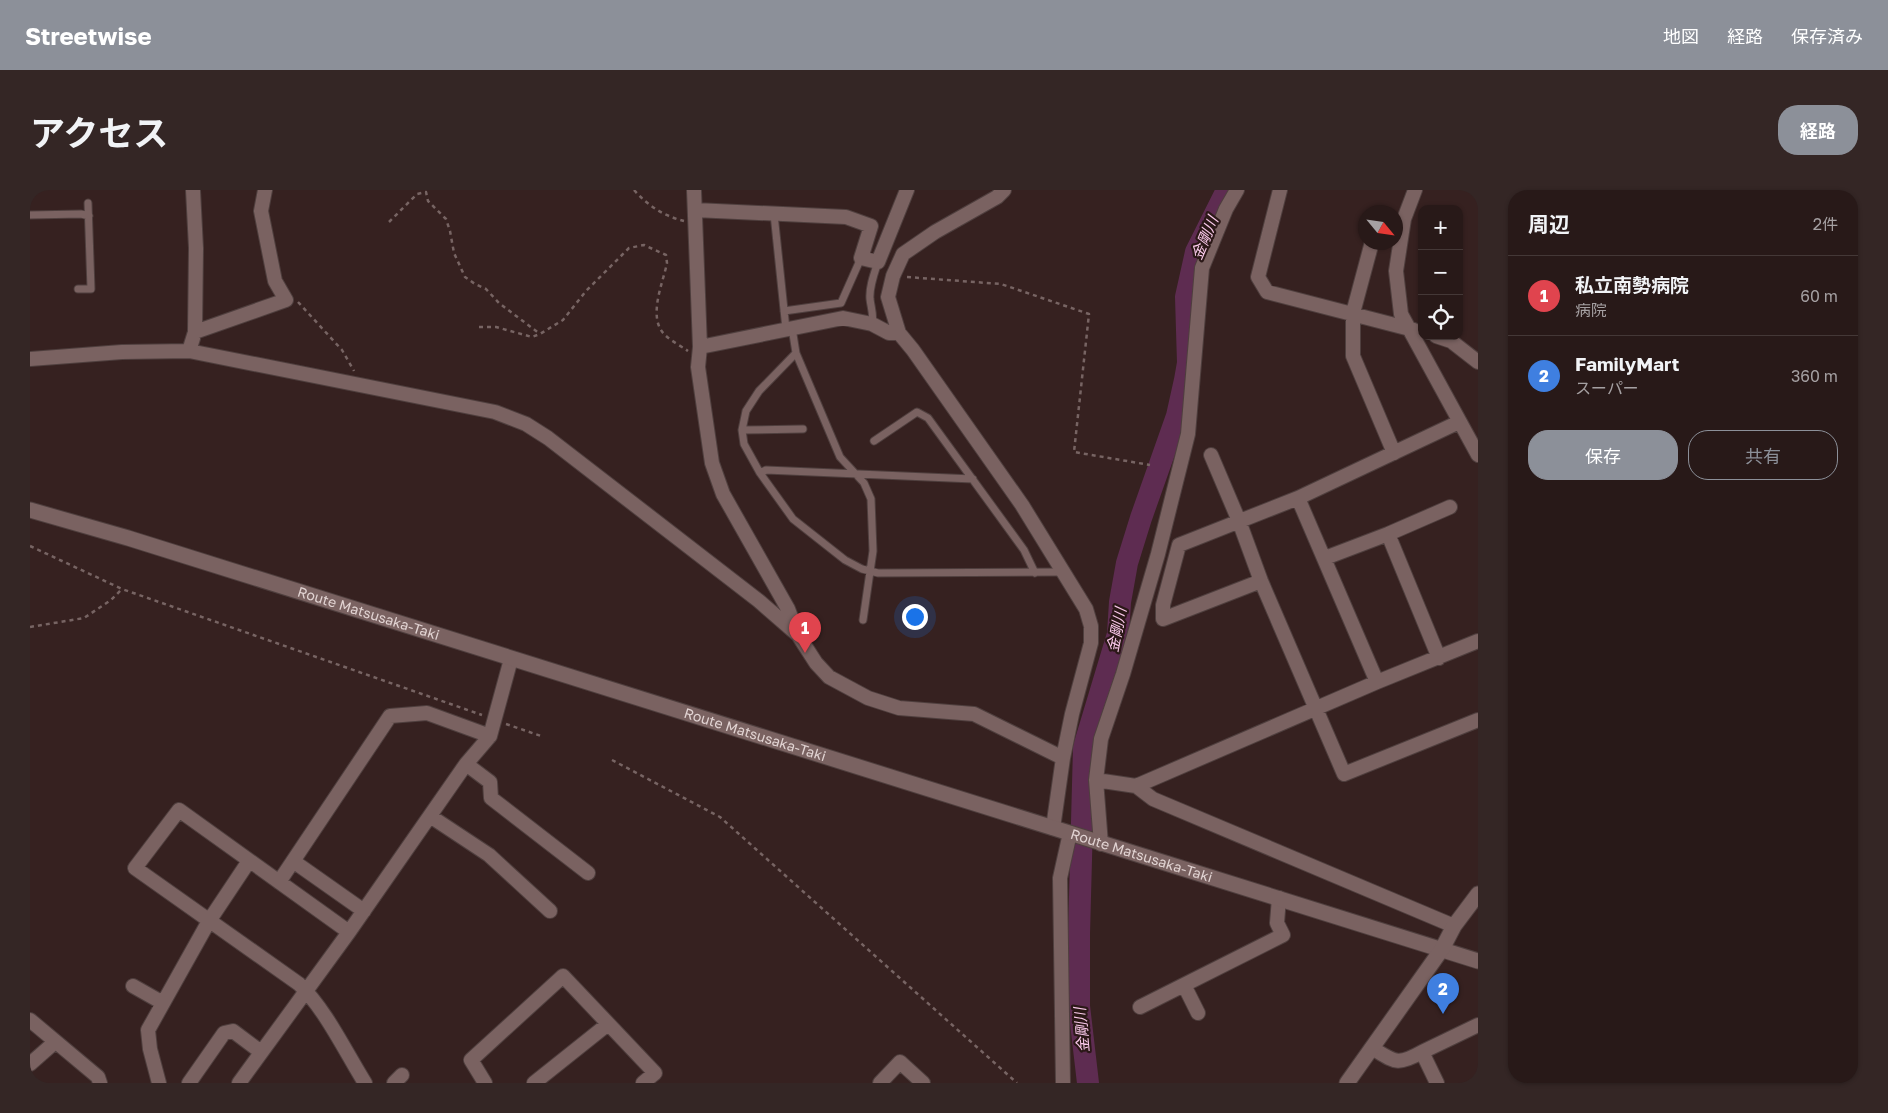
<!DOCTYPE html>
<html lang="ja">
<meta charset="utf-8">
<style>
body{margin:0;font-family:"Golos Text","Noto Sans JP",sans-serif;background:#342625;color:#f1f3f6}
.controls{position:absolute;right:15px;top:15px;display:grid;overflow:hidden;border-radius:10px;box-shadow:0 1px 4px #0004}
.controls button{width:45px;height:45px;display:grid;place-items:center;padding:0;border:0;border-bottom:1px solid #443837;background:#281918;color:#f1f3f6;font:25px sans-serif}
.compass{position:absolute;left:1328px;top:15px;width:45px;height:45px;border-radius:50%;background:#281918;box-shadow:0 1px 4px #0004;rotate:119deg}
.you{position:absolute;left:884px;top:426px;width:18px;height:18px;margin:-12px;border:4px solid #fff;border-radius:50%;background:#1a73e8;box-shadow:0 0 0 8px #1a73e833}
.badge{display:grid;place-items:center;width:32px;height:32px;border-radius:50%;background:#8c9099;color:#fff;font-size:16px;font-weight:700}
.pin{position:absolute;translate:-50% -41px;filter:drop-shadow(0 1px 2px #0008)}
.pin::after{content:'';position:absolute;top:26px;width:18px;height:15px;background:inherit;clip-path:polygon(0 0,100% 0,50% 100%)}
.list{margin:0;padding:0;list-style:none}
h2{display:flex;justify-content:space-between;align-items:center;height:65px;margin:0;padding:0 20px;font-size:21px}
h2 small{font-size:16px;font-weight:400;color:#a5a0a2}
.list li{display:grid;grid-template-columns:32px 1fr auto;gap:15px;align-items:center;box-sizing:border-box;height:80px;padding:0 20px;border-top:1px solid #443837}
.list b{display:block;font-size:19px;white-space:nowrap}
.list p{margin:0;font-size:16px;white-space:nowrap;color:#a5a0a2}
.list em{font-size:16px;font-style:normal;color:#a5a0a2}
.actions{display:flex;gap:10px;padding:15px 20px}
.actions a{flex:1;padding:11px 0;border:1px solid #8c9099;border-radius:20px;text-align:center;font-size:18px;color:#8c9099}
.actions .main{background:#8c9099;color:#fff}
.icon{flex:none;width:28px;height:28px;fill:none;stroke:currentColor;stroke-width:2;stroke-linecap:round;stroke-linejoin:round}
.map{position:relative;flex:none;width:1448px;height:893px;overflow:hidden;border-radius:20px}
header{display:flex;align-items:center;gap:30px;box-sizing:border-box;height:70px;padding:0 25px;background:#8c9099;color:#fff}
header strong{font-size:24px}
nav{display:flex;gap:28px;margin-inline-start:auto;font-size:18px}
.intro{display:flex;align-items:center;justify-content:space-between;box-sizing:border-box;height:120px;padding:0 30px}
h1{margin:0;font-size:35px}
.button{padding:12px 22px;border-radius:20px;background:#8c9099;color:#fff;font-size:18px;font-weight:700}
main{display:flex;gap:30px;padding:0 30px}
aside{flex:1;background:#281918;border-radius:20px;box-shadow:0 1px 4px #0004}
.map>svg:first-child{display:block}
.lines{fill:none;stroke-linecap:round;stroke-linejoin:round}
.river{stroke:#5e2c51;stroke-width:22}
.lane-casing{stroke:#4f3f3e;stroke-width:9}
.street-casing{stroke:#4f3f3e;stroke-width:16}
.secondary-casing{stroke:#4f3f3e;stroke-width:17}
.path{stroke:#776463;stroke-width:2.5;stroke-dasharray:4 4;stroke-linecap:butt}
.lane{stroke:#7a6261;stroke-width:7}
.street{stroke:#7a6261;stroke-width:14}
.secondary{stroke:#7a6261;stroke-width:15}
.labels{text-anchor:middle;stroke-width:4.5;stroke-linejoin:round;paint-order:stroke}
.street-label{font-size:14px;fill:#e2d4d3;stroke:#2b1817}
.water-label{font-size:15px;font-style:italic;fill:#fccbed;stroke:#2b1817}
</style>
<header>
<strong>Streetwise</strong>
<nav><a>地図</a><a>経路</a><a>保存済み</a></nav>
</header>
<div class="intro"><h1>アクセス</h1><a class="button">経路</a></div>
<main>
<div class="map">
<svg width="1448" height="893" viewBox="0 0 1448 893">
<rect width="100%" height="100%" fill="#362120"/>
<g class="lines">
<path class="river" d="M 1058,893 L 1049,816 L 1049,744 L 1054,557 L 1088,444 L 1090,412 L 1097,373 L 1111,328 L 1147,226 L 1155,190 L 1158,173 L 1156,107 L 1166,62 L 1197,0"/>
<defs>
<path id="lane" d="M 744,24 L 756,139
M 0,25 L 51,24 L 59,26
M 48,99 L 61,99 L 58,13
M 754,121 L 811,113 L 831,68
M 842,134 C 844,125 841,118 840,109 C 839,97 844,84 848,72
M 762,138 L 766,163 L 729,201 L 716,221 L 712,240 L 714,254 L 730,283 L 763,329 L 815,370 L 832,379 L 848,383 L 1034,382
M 766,163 L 810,267 L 834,293 L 841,309 L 843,361 L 833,430
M 712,240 L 773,239
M 844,251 L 887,222 L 898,228 L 994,360 L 1005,383
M 730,283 L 736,280 L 943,289"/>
<path id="street" d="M 163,0 L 166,58 L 165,142
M 664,0 L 670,157 L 668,177 L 682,273 L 693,304 L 758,419 L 768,445 L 786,473 L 799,487 L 838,508 L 869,518 L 944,524 L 1033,568
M 974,0 L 967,7 L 905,42 L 873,64 L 863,86 L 858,107 L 869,143 L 883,160 L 992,315 L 1056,419 L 1061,436 L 1061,453 L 1042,524 L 1033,568 L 1023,638
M 1250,0 L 1228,87 L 1237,102 L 1384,140
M 1385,0 L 1374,29 L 1366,81 L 1371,124 L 1448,265
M 665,20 L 816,27 L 841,36 L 831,68 L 848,72 L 877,0
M 1342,52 L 1323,123 L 1323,166 L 1364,263
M 1406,146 L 1421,151 L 1448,172
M 670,157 L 813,128 L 842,134 L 859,143 L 869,143
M 159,161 L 165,142 L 256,110 L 245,91 L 231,21 L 235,0
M 0,169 L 92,162 L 159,161 L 465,222 L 496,234 L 518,248 L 729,411 L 768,445
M 1181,265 L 1209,331 L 1231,391 L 1314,584 L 1448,530
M 1268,308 L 1347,492
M 1358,344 L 1409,468
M 1295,368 L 1358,344 L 1420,317
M 1231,391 L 1133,429 L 1133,415 L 1149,355 L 1268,308 L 1429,232
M 436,574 L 460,592 L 461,608 L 558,683
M 1066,590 L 1106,596 L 1123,609 L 1424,736
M 1106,596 L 1347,492 L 1448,451
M 400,626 L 459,665 L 520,721
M 1071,654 L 1066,590 L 1071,549 L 1093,484 L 1128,364 L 1158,244 L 1172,78 L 1196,19 L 1207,0
M 263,671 L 334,721
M 249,692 L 360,526 L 397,523 L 460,546
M 319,742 L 149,620 L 105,678 L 269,794 C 296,820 315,861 335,893
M 1154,795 L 1168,823
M 103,796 L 133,813
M 1110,817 L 1253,745 L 1247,733 L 1249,708
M 0,830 L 68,887 L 70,893
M 1342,858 C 1365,872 1367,876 1392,862 L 1407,893
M 1392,862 L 1448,835
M 0,874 L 25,852
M 129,893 L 120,859 L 118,840 L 179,731 L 219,671
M 159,893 L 194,843 L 203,841 L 231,862
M 209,893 L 319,742 L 436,574 L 460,546 L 481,469
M 364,893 L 372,885
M 455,893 L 441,870 L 533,786 L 625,883 L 613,893
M 504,893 L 578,834
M 850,893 L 870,872 L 893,893
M 1033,893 L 1030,688 L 1040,643"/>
<g id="secondary">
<path id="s1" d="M 0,320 L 98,348 L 1448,771"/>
<path d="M 1317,893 L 1412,759 L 1424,736 L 1448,704"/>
</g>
</defs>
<use href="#lane" class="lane-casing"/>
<use href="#street" class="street-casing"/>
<use href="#secondary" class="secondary-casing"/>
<path class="path" d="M 604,0 C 618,16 634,26 654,31
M 359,32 L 387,4 L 396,2 L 398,11 L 416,29 L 420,41 L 424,63 L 435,87 L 445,94 L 456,99 L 469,113 L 510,144
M 877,87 L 971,94 L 1059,124 L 1044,262 L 1120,275
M 268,112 L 312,160 L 324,181
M 449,137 L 466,137 L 502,147 L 510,144 L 533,130 L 556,101 L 599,58 L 614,55 L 636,65 L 637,73 C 633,93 617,128 635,145 C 641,151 651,156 658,161
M 0,356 L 92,399 L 452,525
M 0,437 L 54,428 L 81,410 L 92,399
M 476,534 L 511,546
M 582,570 L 690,627 L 987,893"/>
<use href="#lane" class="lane"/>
<use href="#street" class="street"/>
<use href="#secondary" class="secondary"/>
</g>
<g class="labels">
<g class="street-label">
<text dy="5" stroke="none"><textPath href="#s1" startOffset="354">Route Matsusaka-Taki</textPath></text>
<text dy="5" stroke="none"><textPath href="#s1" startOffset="759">Route Matsusaka-Taki</textPath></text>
<text dy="5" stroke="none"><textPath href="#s1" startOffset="1164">Route Matsusaka-Taki</textPath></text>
</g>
<g class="water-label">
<text transform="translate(1175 48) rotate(-67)" y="5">金剛川</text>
<text transform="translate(1087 440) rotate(-79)" y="5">金剛川</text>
<text transform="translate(1052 840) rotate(-95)" y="5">金剛川</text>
</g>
</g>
</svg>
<div class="controls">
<button>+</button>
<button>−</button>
<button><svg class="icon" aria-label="locate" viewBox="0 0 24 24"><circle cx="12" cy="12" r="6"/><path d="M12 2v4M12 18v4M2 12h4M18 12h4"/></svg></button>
</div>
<svg class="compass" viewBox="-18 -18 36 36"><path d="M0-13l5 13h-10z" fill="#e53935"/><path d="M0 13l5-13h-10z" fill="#a5a0a2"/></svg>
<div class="you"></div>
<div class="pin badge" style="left:775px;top:463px;background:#e0444e">1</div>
<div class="pin badge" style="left:1413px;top:824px;background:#3f7fe0">2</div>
</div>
<aside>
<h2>周辺<small>2件</small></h2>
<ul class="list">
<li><span class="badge" style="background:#e0444e">1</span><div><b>私立南勢病院</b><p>病院</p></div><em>60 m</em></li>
<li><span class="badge" style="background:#3f7fe0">2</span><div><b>FamilyMart</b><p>スーパー</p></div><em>360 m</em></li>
</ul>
<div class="actions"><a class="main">保存</a><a>共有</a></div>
</aside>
</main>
